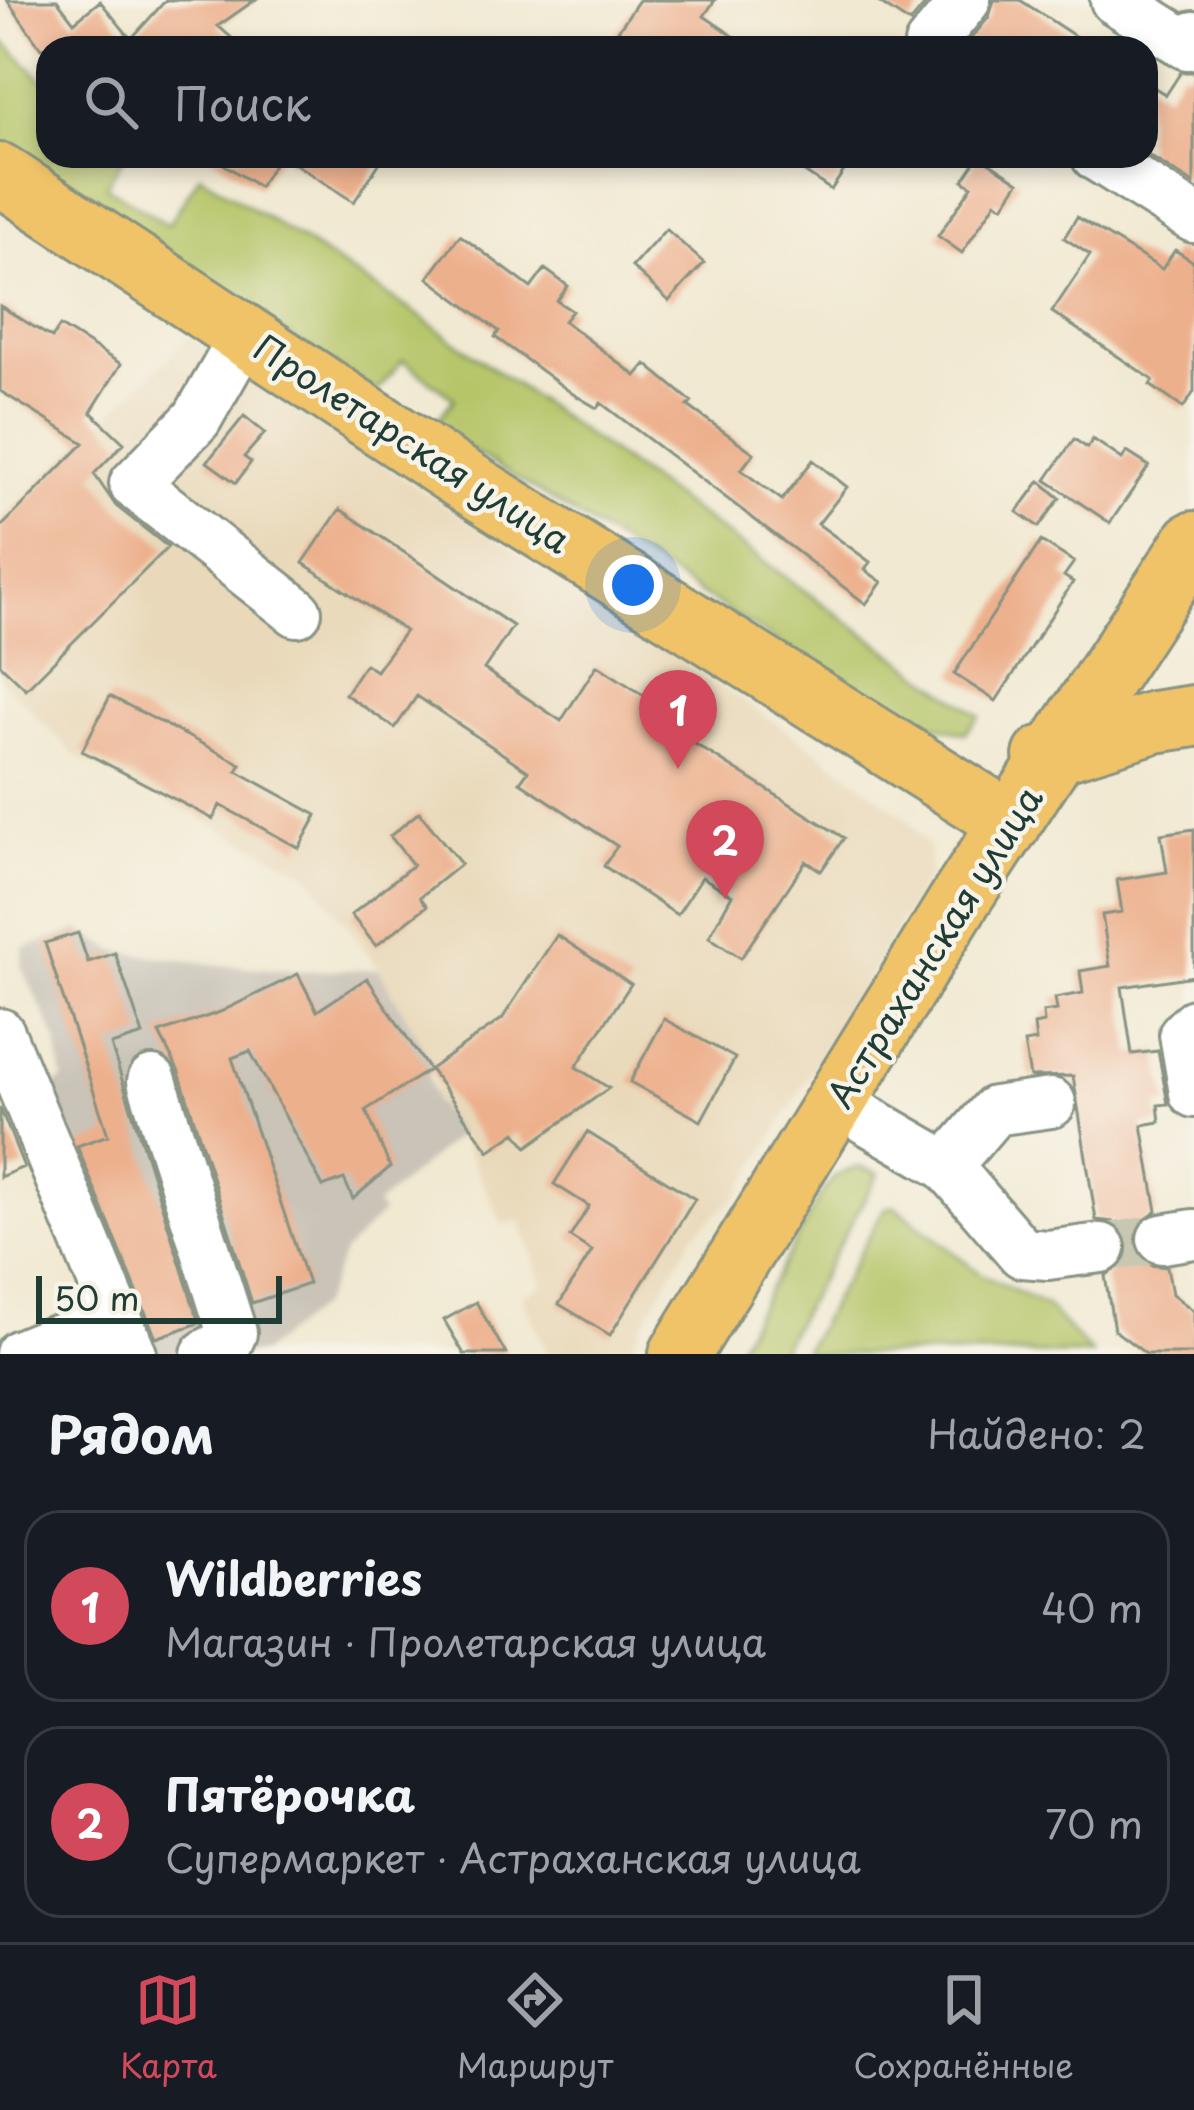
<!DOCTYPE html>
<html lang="ru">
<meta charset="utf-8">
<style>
body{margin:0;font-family:"Playpen Sans",sans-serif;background:#242831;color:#f1f3f6}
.scale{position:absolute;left:36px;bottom:30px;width:246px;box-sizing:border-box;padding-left:12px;border:6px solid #1f3d34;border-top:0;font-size:33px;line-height:42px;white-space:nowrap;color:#1f3d34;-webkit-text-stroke:9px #f7f3e8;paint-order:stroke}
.you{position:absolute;left:633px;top:585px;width:42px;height:42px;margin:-30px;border:9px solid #fff;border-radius:50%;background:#1a73e8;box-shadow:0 0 0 18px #1a73e833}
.badge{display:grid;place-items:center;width:78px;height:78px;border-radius:50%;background:#d1495b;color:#fff;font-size:39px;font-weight:700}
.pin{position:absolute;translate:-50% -99px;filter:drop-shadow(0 3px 6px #0008)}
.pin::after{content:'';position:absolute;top:63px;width:42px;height:36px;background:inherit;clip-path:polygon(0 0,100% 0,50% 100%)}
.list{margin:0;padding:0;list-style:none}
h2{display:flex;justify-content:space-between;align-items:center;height:156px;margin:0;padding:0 48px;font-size:51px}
h2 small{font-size:39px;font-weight:400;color:#9ea1a6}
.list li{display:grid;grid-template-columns:78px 1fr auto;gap:36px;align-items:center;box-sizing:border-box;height:192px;margin:0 24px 24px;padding:0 24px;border:3px solid #363941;border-radius:36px}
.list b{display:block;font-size:45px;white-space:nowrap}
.list p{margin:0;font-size:39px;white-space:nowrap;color:#9ea1a6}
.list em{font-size:39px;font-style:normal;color:#9ea1a6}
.icon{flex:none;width:66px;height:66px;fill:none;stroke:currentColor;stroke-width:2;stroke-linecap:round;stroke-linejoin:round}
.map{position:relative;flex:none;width:1194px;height:1354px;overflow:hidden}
.search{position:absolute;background:#171b24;box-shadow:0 6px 18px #0003;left:36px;right:36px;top:36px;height:132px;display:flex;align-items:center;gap:30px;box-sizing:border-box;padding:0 42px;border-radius:36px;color:#9ea1a6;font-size:45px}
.sheet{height:588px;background:#171b24}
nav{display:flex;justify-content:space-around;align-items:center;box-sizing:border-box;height:168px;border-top:3px solid #363941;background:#171b24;font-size:33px;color:#9ea1a6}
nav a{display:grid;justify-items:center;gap:6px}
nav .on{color:#d1495b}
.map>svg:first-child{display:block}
.built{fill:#e9d9ba}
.industrial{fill:#c9c3b8}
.green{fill:#b5c568;stroke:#6a814e;stroke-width:3}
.building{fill:#edb08d}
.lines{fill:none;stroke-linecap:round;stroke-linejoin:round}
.minor-tunnel{stroke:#c7c7b2;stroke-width:48;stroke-dasharray:48 24;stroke-linecap:butt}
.minor-casing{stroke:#889383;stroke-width:54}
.major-casing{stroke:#889383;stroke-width:66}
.minor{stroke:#fff;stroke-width:48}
.major{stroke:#f1c369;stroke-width:60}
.labels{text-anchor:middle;stroke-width:9;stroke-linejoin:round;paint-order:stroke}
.street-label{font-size:36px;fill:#1f3d34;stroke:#f7f3e8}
</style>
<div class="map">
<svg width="1194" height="1354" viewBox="0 0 1194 1354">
<rect width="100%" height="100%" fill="#f7f3e8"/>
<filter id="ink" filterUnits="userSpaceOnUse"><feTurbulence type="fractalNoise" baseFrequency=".00833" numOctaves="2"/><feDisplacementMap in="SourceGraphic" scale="24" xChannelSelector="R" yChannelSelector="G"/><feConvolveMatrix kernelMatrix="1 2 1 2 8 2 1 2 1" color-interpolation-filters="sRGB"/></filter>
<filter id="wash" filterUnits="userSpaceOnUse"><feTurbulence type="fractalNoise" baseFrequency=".004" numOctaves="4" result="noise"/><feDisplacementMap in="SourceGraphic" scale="48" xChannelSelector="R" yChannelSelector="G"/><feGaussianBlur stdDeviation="2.7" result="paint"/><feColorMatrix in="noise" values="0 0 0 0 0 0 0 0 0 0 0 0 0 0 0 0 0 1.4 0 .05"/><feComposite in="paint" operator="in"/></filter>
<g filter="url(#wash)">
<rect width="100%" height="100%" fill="#f1e9d2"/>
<path class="built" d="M 190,337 L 808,744 L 904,816 L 928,845 L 930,873 L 738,1195 L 693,1235 L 626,1354 L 548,1354 L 522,1296 L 543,1284 L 520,1220 L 503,1224 L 459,1134 L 436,1104 L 431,1060 L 379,968 L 307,872 L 76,756 L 0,678 L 0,521 Z"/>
<path class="industrial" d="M 79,930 L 116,951 L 220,965 L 298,971 L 379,969 L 431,1060 L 429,1078 L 436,1104 L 459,1134 L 376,1205 L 382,1213 L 344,1252 L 321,1305 L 260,1354 L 145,1354 L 31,1093 L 63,1080 L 57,1041 L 22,967 L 24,948 Z"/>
<path class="green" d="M 0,38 L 48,85 L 48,156 L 124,156 L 106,186 L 168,225 L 200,175 L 418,315 L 980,716 L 965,733 L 894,715 L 433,426 L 454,399 L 403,360 L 376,392 L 0,146 Z
M 858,1167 L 879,1173 L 778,1354 L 733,1354 L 822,1193 L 835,1176 Z
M 895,1206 L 979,1273 L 1047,1307 L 1092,1354 L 803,1354 L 884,1209 Z"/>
<g id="blocks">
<path class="building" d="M 7,0 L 57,0 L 74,22 L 100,1 L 131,39 L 166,0 L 255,0 L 218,26 L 243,48 L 41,48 Z
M 639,0 L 715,0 L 704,16 L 751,48 L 606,48 Z
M 875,0 L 929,0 L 910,23 Z
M 994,0 L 1020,0 L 1093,48 L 963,48 L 989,17 Z
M 1181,72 L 1194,72 L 1194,184 L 1146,154 L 1146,82 L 1166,95 Z
M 211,156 L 279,156 L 259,187 Z
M 283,156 L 384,156 L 354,202 Z
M 781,156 L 854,156 L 831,190 Z
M 979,156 L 1019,182 L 1003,206 L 996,202 L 962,253 L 938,236 L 972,186 L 963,180 Z
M 1077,217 L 1162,269 L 1175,250 L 1194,262 L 1194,392 L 1183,408 L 1150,385 L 1153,380 L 1052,312 L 1090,255 L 1064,238 Z
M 666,229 L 704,263 L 669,301 L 632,267 Z
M 460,235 L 531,288 L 545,269 L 568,286 L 557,301 L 572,311 L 564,321 L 636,376 L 646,364 L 692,402 L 688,406 L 754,453 L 741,470 L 782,500 L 813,460 L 847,487 L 818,524 L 870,562 L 865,570 L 882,582 L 866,604 L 601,403 L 597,408 L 573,394 L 495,337 L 499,331 L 428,278 Z
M 0,306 L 52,338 L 60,326 L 121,364 L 91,412 L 124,443 L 94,474 L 116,506 L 168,547 L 26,689 L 0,664 L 0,528 L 84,443 L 0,391 Z
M 244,416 L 265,433 L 244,457 L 251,462 L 236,483 L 207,462 Z
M 1074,439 L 1087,448 L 1093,439 L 1122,459 L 1127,452 L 1149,466 L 1110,523 L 1046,480 Z
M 1040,481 L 1060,498 L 1039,527 L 1017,512 Z
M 340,509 L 513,626 L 484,669 L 561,721 L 597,665 L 672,714 L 665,725 L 844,838 L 821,871 L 806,861 L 741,958 L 709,937 L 732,895 L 702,877 L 677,915 L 604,866 L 617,846 L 520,782 L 528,771 L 417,696 L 395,728 L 345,694 L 365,664 L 376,671 L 405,631 L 303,563 Z
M 1041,541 L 1074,562 L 1064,576 L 1073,582 L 996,701 L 954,674 Z
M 110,696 L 241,764 L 237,771 L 317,815 L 299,848 L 220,805 L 213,819 L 82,751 Z
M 419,812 L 461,864 L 420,897 L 427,906 L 376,946 L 351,915 L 413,865 L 390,836 Z
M 1194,829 L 1194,976 L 1122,987 L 1132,1054 L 1158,1051 L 1168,1104 L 1158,1105 L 1160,1122 L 1142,1125 L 1157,1211 L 1136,1228 L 1134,1245 L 1151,1265 L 1167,1267 L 1172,1294 L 1194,1311 L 1194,1354 L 1146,1354 L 1114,1330 L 1105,1276 L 1127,1260 L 1129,1243 L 1113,1222 L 1096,1220 L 1073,1076 L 1030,1077 L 1024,1043 L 1036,1041 L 1034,1025 L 1044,1023 L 1043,1012 L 1057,1010 L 1055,998 L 1083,993 L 1080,971 L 1110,966 L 1102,915 L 1122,912 L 1117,880 L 1167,872 L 1161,834 Z
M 78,933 L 88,962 L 115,953 L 143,1035 L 111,1045 L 199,1323 L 156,1338 L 77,1146 L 108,1135 L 45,943 Z
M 557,935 L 631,984 L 576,1067 L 609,1088 L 527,1147 L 516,1132 L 489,1151 L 430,1069 L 502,1019 Z
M 298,974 L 317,1011 L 367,978 L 429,1070 L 366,1110 L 390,1167 L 353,1199 L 344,1179 L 323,1187 L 250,1051 L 232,1058 L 308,1284 L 252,1303 L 179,1072 L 159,1033 L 220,1012 Z
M 664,1019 L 735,1058 L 701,1121 L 630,1082 Z
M 0,1108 L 24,1167 L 0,1177 Z
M 587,1132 L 695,1199 L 610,1335 L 559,1304 L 592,1251 L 570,1237 L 589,1206 L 554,1184 Z
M 476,1302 L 506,1354 L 464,1354 L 444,1320 Z"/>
</g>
</g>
<g filter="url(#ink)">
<use href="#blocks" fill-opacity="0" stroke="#889383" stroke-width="3"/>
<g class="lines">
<path class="minor-tunnel" d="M 1101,1248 L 1162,1239"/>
<defs>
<path id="minor" d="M 1115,0 L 1187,45 L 1194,36
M 933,48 L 929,45 L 966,0
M 1096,156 L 1194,218
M 245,335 L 197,419 L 134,484 L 297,612
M 1194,1024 L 1184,1034 L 1194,1093
M 0,1033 L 130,1349
M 152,1081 L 232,1333 L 228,1342 L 206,1354
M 838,1103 L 947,1166 L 994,1111 L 1051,1103
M 947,1166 L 1022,1253 L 1048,1255 L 1101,1248
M 1162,1239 L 1194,1234
M 20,1354 C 57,1339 100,1318 132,1354"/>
<path id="major" d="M 0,174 L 456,475 L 1011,823
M 1044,756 L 1154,722 L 1194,716
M 680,1354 L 961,898 L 1194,542"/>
</defs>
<use href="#minor" class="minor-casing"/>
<use href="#major" class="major-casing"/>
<use href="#minor" class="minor"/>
<use href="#major" class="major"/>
</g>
</g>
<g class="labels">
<g class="street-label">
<text transform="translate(412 444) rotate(33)" y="13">Пролетарская улица</text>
<text transform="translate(935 947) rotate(-58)" y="13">Астраханская улица</text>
</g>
</g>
</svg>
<div class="scale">50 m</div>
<div class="you"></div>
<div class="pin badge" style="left:678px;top:769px">1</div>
<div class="pin badge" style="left:725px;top:899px">2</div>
<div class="search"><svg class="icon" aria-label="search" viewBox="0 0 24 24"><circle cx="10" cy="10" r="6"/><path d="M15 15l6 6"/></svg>Поиск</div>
</div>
<section class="sheet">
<h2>Рядом<small>Найдено: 2</small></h2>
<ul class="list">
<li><span class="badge">1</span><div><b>Wildberries</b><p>Магазин · Пролетарская улица</p></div><em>40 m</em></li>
<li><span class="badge">2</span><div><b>Пятёрочка</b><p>Супермаркет · Астраханская улица</p></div><em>70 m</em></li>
</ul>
</section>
<nav>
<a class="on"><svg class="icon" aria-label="map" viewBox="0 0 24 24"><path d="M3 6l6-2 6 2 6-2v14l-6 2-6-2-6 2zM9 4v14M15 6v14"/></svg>Карта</a>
<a><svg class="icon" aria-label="directions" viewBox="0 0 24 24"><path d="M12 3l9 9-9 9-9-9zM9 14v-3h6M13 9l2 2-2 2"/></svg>Маршрут</a>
<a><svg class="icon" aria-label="saved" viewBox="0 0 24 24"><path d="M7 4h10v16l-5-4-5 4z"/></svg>Сохранённые</a>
</nav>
